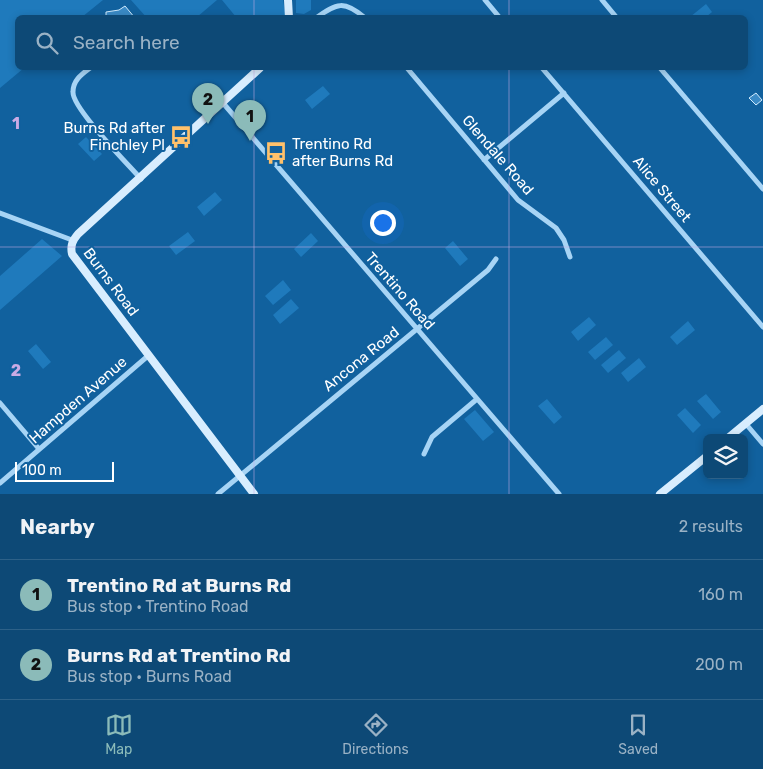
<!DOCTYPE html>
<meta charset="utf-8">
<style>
body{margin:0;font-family:Rubik,sans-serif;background:#1b537e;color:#f1f3f6}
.controls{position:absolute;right:15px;bottom:15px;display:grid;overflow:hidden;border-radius:8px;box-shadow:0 2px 8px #0003}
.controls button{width:45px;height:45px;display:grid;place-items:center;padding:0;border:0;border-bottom:1px solid #2d6188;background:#0d4976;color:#f1f3f6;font:25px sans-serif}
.scale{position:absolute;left:15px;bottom:12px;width:99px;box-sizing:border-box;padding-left:5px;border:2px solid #fff;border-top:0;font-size:14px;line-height:18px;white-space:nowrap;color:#fff;-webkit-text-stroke:4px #11619e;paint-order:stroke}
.you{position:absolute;left:382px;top:222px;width:18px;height:18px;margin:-12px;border:4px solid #fff;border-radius:50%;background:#1a73e8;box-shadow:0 0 0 8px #1a73e833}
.badge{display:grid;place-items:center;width:32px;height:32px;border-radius:50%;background:#8bbbb9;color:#111;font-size:16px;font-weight:700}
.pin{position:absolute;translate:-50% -41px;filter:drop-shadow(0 1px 2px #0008)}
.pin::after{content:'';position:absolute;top:26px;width:18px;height:15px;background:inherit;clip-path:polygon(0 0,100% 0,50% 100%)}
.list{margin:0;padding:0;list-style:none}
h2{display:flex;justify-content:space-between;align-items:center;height:65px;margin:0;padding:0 20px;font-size:21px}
h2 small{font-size:16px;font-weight:400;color:#9ab2c5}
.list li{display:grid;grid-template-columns:32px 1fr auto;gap:15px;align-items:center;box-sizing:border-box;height:70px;padding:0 20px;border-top:1px solid #2d6188}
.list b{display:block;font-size:19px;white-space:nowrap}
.list p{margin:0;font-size:16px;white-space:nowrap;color:#9ab2c5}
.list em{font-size:16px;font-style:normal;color:#9ab2c5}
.icon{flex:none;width:28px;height:28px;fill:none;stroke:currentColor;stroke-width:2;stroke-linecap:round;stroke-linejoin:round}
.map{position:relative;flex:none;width:763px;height:494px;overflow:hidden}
.search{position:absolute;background:#0d4976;box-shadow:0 2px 8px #0003;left:15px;right:15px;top:15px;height:55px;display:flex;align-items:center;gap:12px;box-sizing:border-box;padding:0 18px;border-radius:8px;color:#9ab2c5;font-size:19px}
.sheet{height:205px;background:#0d4976}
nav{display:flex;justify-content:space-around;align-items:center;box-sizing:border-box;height:70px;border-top:1px solid #2d6188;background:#0d4976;font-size:14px;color:#9ab2c5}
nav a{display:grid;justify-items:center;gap:2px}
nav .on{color:#8bbbb9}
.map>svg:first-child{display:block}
.green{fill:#1f7abc}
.building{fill:#3a8ac6;stroke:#d0ebfe}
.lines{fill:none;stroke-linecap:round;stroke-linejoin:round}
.minor{stroke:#a7d4f5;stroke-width:5}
.secondary{stroke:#d8edfe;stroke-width:8}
.grid{fill:none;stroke:#caabe5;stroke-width:1;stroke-opacity:0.55}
.labels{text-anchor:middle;stroke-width:4;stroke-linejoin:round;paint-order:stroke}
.poi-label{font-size:15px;fill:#fff;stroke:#11619e;text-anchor:end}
.street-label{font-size:15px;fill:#fff;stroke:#11619e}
.grid-label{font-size:16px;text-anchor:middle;font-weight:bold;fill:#caabe5;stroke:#11619e;stroke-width:4;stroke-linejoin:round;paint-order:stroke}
</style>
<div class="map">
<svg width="763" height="494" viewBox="0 0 763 494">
<rect width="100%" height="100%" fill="#11619e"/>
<path class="green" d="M 0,0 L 103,0 L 82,17 L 18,18 L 18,68 L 24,68 L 0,88 Z
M 131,0 L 217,0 L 197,17 L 147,18 Z
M 222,0 L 283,0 L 286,17 L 236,17 Z
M 296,0 L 311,0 L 311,10 L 304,14 L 296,13 Z
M 706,4 L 712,12 L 706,17 L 690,17 Z
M 323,86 L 330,94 L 312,109 L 305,100 Z
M 86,137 L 102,154 L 94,161 L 78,144 Z
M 215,192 L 222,200 L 204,216 L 197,207 Z
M 188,232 L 195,241 L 176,255 L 169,246 Z
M 311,233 L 318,241 L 301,257 L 294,249 Z
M 42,239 L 62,256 L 0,310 L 0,276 Z
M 453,241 L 468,259 L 460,266 L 445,248 Z
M 283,280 L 291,290 L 273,305 L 265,296 Z
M 291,299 L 299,308 L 280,324 L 273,315 Z
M 589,317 L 596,325 L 578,341 L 571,332 Z
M 688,321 L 695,330 L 677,345 L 670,337 Z
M 606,337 L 613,345 L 595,360 L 588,352 Z
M 36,344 L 51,362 L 43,369 L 28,351 Z
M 619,350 L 626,358 L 608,373 L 601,365 Z
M 639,358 L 646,367 L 628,382 L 621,373 Z
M 706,394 L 721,412 L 713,419 L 697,401 Z
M 547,399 L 562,417 L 554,424 L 538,406 Z
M 685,408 L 701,425 L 693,433 L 677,415 Z
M 475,410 L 494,432 L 483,441 L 464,419 Z"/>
<path class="building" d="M 125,6 L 135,18 L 106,18 L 106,12 L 119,10 Z
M 756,93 L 762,100 L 756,105 L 749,98 Z"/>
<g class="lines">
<path class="minor" d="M 485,0 L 500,18
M 602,0 L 617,18
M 316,18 C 337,3 344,0 365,18
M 90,68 C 82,74 73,80 73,92 C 72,108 127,163 141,179
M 407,68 L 518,200 L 556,228 L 564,240 L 570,257
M 542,68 L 763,327
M 660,68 L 763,189
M 223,103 L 559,494
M 484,160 L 564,93
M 0,213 L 72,240
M 0,403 L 39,449
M 746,424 L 763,444
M 424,454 L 432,437 L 477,399
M 0,483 L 149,355
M 218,494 L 488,270 L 496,259"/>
<path class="secondary" d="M 288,0 L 289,18
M 728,438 L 763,409
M 254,494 L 72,254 C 70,245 73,240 78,234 L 260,68
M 660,494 L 707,456"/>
</g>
<path class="grid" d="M 254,0 L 254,18M 509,0 L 509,18M 254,68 L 254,494M 509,68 L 509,494M 0,247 L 763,247"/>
<defs>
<symbol id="bus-bare" viewBox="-9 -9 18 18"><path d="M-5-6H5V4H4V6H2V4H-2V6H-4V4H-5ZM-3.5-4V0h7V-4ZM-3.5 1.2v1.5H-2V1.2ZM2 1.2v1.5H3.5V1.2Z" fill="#ffc16b" stroke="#11619e" stroke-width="2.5" paint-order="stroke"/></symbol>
</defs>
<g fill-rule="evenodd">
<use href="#bus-bare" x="165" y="121" width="32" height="32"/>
<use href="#bus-bare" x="260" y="137" width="32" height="32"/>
</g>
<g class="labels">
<g class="poi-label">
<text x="165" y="133">Burns Rd after<tspan x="165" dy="17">Finchley Pl</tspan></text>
<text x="292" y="149" text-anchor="start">Trentino Rd<tspan x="292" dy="17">after Burns Rd</tspan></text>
</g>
<g class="street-label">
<text transform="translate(498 155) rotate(49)" y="5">Glendale Road</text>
<text transform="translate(662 189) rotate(50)" y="5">Alice Street</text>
<text transform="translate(111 282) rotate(53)" y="5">Burns Road</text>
<text transform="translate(400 291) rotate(49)" y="5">Trentino Road</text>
<text transform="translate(361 359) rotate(-39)" y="5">Ancona Road</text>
<text transform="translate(78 400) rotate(-41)" y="5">Hampden Avenue</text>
</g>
</g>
<g class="grid-label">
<text x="16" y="129">1</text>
<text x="16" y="376">2</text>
</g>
</svg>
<div class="controls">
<button><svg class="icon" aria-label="layers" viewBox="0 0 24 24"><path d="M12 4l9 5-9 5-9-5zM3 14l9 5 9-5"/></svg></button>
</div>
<div class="scale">100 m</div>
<div class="you"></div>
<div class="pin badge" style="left:250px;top:141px">1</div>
<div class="pin badge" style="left:208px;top:124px">2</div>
<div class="search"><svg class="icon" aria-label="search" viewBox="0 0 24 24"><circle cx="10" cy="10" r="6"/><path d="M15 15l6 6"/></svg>Search here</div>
</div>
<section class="sheet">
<h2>Nearby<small>2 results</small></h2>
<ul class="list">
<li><span class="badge">1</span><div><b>Trentino Rd at Burns Rd</b><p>Bus stop · Trentino Road</p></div><em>160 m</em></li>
<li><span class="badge">2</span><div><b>Burns Rd at Trentino Rd</b><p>Bus stop · Burns Road</p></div><em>200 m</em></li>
</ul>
</section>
<nav>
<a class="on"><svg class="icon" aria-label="map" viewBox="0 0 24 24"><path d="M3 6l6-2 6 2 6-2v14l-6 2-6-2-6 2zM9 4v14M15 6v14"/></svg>Map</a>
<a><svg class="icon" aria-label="directions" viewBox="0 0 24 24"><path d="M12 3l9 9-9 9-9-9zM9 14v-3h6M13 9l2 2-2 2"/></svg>Directions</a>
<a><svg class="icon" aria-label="saved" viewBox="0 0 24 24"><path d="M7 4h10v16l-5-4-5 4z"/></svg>Saved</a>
</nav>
